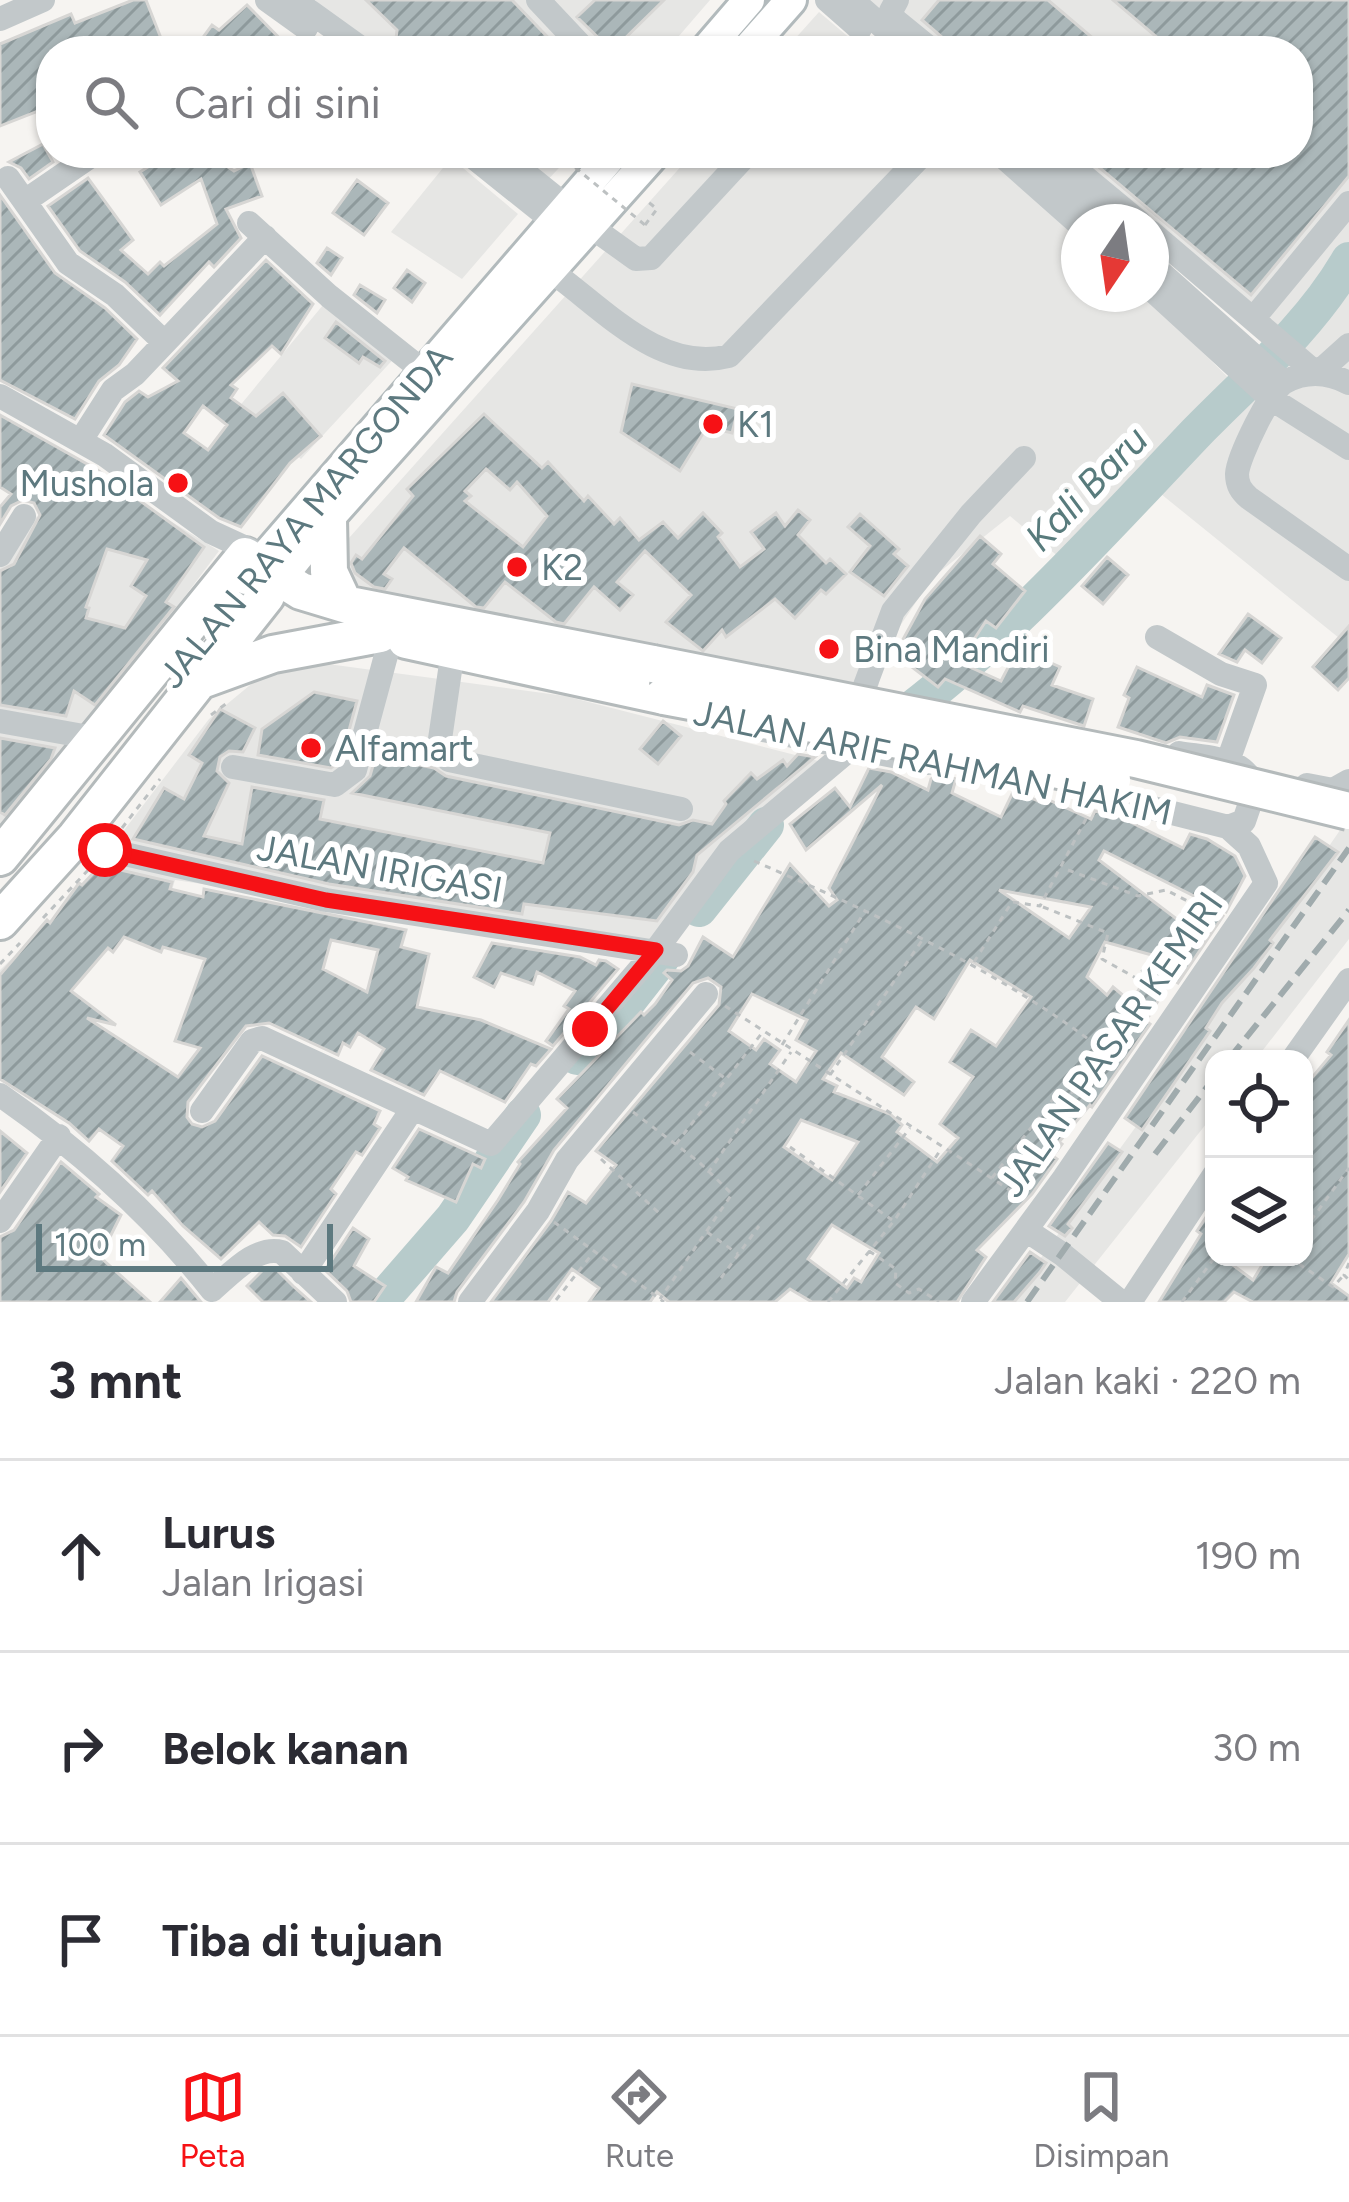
<!DOCTYPE html>
<html lang="id">
<meta charset="utf-8">
<style>
body{margin:0;font-family:Figtree,sans-serif;background:#f7f7f7;color:#2b2b33}
.controls{position:absolute;right:36px;bottom:36px;display:grid;overflow:hidden;border-radius:24px;box-shadow:0 3px 9px #0004}
.controls button{width:108px;height:108px;display:grid;place-items:center;padding:0;border:0;border-bottom:3px solid #e1e1e2;background:#fff;color:#2b2b33;font:60px sans-serif}
.compass{position:absolute;left:1061px;top:204px;width:108px;height:108px;border-radius:50%;background:#fff;box-shadow:0 3px 9px #0004;rotate:193deg}
.scale{position:absolute;left:36px;bottom:30px;width:297px;box-sizing:border-box;padding-left:12px;border:6px solid #5d797f;border-top:0;font-size:33px;line-height:42px;white-space:nowrap;color:#5d797f;-webkit-text-stroke:9px #fff;paint-order:stroke}
.stop{position:absolute;width:36px;height:36px;margin:-27px;border:9px solid #f61115;border-radius:50%;background:#fff}
.stop.end{background:#f61115;border-color:#fff;box-shadow:0 3px 12px #0008}
.list{margin:0;padding:0;list-style:none}
h2{display:flex;justify-content:space-between;align-items:center;height:156px;margin:0;padding:0 48px;font-size:51px}
h2 small{font-size:39px;font-weight:400;color:#7c7c81}
.list li{display:grid;grid-template-columns:78px 1fr auto;gap:36px;align-items:center;box-sizing:border-box;height:192px;padding:0 48px;border-top:3px solid #e1e1e2}
.list b{display:block;font-size:45px;white-space:nowrap}
.list p{margin:0;font-size:39px;white-space:nowrap;color:#7c7c81}
.list em{font-size:39px;font-style:normal;color:#7c7c81}
.icon{flex:none;width:66px;height:66px;fill:none;stroke:currentColor;stroke-width:2;stroke-linecap:round;stroke-linejoin:round}
.map{position:relative;flex:none;width:1349px;height:1302px;overflow:hidden}
.search{position:absolute;background:#fff;box-shadow:0 3px 9px #0004;left:36px;right:36px;top:36px;height:132px;display:flex;align-items:center;gap:30px;box-sizing:border-box;padding:0 42px;border-radius:48px;color:#7c7c81;font-size:45px}
.sheet{height:732px;background:#fff}
nav{display:flex;justify-content:space-around;align-items:center;box-sizing:border-box;height:168px;border-top:3px solid #e1e1e2;background:#fff;font-size:33px;color:#7c7c81}
nav a{display:grid;justify-items:center;gap:6px}
nav .on{color:#f61115}
.map>svg:first-child{display:block}
.built{fill:#e6e6e4}
.lines{fill:none;stroke-linecap:round;stroke-linejoin:round}
.river{stroke:#b7cbcb;stroke-width:36}
.building{fill:url(#building-hatch);stroke:#d7d6d4;stroke-width:3;fill-rule:evenodd}
.major-casing{stroke:#b2babc;stroke-width:36}
.highway-casing{stroke:#b4babb;stroke-width:42}
.path{stroke:#bdc1c2;stroke-width:3;stroke-dasharray:6 6;stroke-linecap:butt}
.minor{stroke:#c2c8ca;stroke-width:24}
.major{stroke:#fff;stroke-width:30}
.highway{stroke:#fff;stroke-width:36}
.rail{stroke:#a0abad;stroke-width:6;stroke-dasharray:18 9;stroke-linecap:butt}
.highway-bridge-casing{stroke:#b4babb;stroke-width:42;stroke-linecap:butt}
.path-bridge{stroke:#bdc1c2;stroke-width:3;stroke-dasharray:6 6;stroke-linecap:butt}
.highway-bridge{stroke:#fff;stroke-width:36}
.route{stroke:#f61115;stroke-width:15}
.poi-dot{fill:#f61115;stroke:#fff;stroke-width:4.5}
.labels{text-anchor:middle;stroke-width:12;stroke-linejoin:round;paint-order:stroke}
.poi-label{font-size:36px;fill:#5d797f;stroke:#fff;text-anchor:start}
.street-label{font-size:36px;fill:#5d797f;stroke:#fff}
.water-label{font-size:39px;font-style:italic;fill:#587b7c;stroke:#fff}
</style>
<div class="map">
<svg width="1349" height="1302" viewBox="0 0 1349 1302">
<defs>
<pattern id="building-hatch" width="6" height="6" patternUnits="userSpaceOnUse" patternTransform="scale(3)"><rect width="6" height="6" fill="#abb7b9"/><path d="M-1 1l2-2M0 6l6-6M5 7l2-2" fill="none" stroke="#8e9a9c"/></pattern>
</defs>
<rect width="100%" height="100%" fill="#f6f4f1"/>
<path class="built" d="M 315,0 L 710,0 L 666,51 L 368,51 Z
M 862,0 L 1349,0 L 1349,646 L 1161,494 L 1090,563 L 1073,569 L 1010,516 L 932,578 L 886,647 L 878,687 L 364,591 L 340,565 L 349,538 L 693,153 L 987,153 L 1079,231 L 1079,294 L 1151,294 L 1185,335 L 1251,400 L 1288,363 L 1151,222 L 1042,153 L 1298,153 L 1298,51 L 922,51 Z
M 819,12 L 865,51 L 784,51 Z
M 503,153 L 573,153 L 542,186 Z
M 451,158 L 518,214 L 462,279 L 391,232 Z
M 328,299 L 400,352 L 301,459 L 238,408 Z
M 151,509 L 219,551 L 0,842 L 0,548 L 32,511 L 53,538 Z
M 313,662 L 565,696 L 842,767 L 720,867 L 651,950 L 175,880 L 164,917 L 127,908 L 0,1073 L 0,970 L 67,905 L 209,719 L 255,681 Z
M 1349,817 L 1349,939 L 1256,1059 L 1214,1059 L 1214,1114 L 1065,1302 L 1009,1302 L 1153,1103 Z"/>
<g class="lines">
<path class="river" d="M 889,726 C 1004,642 1098,536 1196,433 C 1249,379 1311,326 1349,260
M 699,909 L 766,825
M 577,1057 L 622,1009 L 662,958
M 380,1302 L 453,1218 L 523,1115"/>
</g>
<path class="building" d="M 133,0 L 146,0 L 166,51 L 51,51 L 51,106 L 0,126 L 0,44 L 71,14 L 75,23 Z
M 366,0 L 512,0 L 561,51 L 408,51 L 396,39 L 397,30 Z
M 595,0 L 664,0 L 612,51 L 577,17 Z
M 939,0 L 1048,0 L 1108,51 L 949,51 L 944,39 L 922,20 Z
M 1113,0 L 1349,0 L 1349,176 L 1251,295 L 1082,153 L 1298,153 L 1298,51 L 1173,51 Z
M 247,5 L 292,51 L 193,51 L 212,25 L 219,30 Z
M 43,144 L 53,162 L 29,179 L 21,168 L 9,162 Z
M 145,153 L 219,153 L 222,163 L 234,171 L 250,163 L 262,196 L 226,209 L 241,238 L 214,267 L 209,262 L 160,315 L 125,282 L 80,251 L 48,206 L 88,178 L 133,240 L 121,250 L 148,274 L 160,262 L 164,266 L 217,224 L 201,179 L 161,205 L 140,172 L 151,165 Z
M 357,180 L 388,203 L 364,235 L 333,213 Z
M 0,195 L 55,273 L 105,308 L 137,339 L 119,365 L 99,381 L 75,419 L 0,380 Z
M 327,248 L 342,258 L 331,275 L 317,263 Z
M 266,260 L 313,304 L 281,354 L 272,346 L 231,385 L 237,389 L 231,398 L 256,416 L 283,393 L 321,436 L 290,463 L 241,527 L 219,518 L 104,435 L 125,402 L 139,391 L 148,397 L 178,381 L 163,368 ZM 203,406 L 227,425 L 208,450 L 184,433 Z
M 407,270 L 425,283 L 412,302 L 394,288 Z
M 360,285 L 385,300 L 377,313 L 354,295 Z
M 336,322 L 385,361 L 380,367 L 363,357 L 359,363 L 325,338 Z
M 632,384 L 738,409 L 732,433 L 707,427 L 680,471 L 621,432 Z
M 484,414 L 542,468 L 548,462 L 584,501 L 588,496 L 614,524 L 620,518 L 639,540 L 663,522 L 678,538 L 703,513 L 722,533 L 718,537 L 740,567 L 764,549 L 751,532 L 776,513 L 785,526 L 798,510 L 810,520 L 798,535 L 826,563 L 830,559 L 846,574 L 826,594 L 821,590 L 795,618 L 775,599 L 726,637 L 722,630 L 703,651 L 666,622 L 691,595 L 645,551 L 617,582 L 633,595 L 620,610 L 594,587 L 564,624 L 556,622 L 505,582 L 484,608 L 476,607 L 404,548 L 384,574 L 392,579 L 385,589 L 374,587 L 355,573 L 351,563 L 356,555 L 362,559 L 413,496 L 407,489 ZM 486,469 L 510,490 L 517,482 L 547,516 L 523,547 L 465,501 L 471,496 L 465,491 Z
M 0,415 L 96,469 L 204,547 L 166,602 L 174,607 L 95,705 L 74,691 L 66,716 L 0,705 L 0,571 L 14,564 L 40,515 L 34,503 L 23,500 L 11,506 L 0,524 L 0,507 L 11,494 L 0,487 ZM 107,549 L 147,560 L 131,586 L 146,596 L 125,628 L 86,618 L 89,608 L 86,607 Z
M 860,514 L 899,549 L 894,554 L 908,566 L 884,596 L 850,572 L 870,546 L 848,527 Z
M 980,536 L 1001,554 L 993,564 L 1025,591 L 996,628 L 986,621 L 959,662 L 1001,681 L 1014,656 L 1019,659 L 1024,651 L 1060,667 L 1052,685 L 1093,699 L 1084,726 L 1023,706 L 1020,712 L 945,679 L 938,687 L 895,654 L 925,599 Z
M 1107,557 L 1128,575 L 1103,604 L 1082,586 Z
M 1248,614 L 1281,638 L 1262,663 L 1245,650 L 1237,662 L 1219,654 Z
M 1349,626 L 1349,678 L 1338,690 L 1313,667 Z
M 1137,667 L 1202,697 L 1207,685 L 1234,695 L 1217,742 L 1180,737 L 1166,743 L 1118,727 L 1129,698 L 1124,695 Z
M 314,692 L 357,701 L 341,760 L 331,768 L 258,755 L 262,729 Z
M 220,709 L 255,728 L 243,752 L 229,751 L 220,757 L 217,771 L 229,783 L 204,836 L 242,844 L 252,787 L 324,800 L 320,819 L 543,863 L 550,833 L 352,793 L 370,776 L 379,745 L 412,752 L 410,763 L 434,768 L 446,776 L 679,825 L 693,820 L 712,824 L 726,804 L 724,801 L 751,773 L 757,779 L 783,760 L 787,766 L 798,754 L 815,757 L 697,855 L 693,872 L 657,921 L 524,904 L 522,914 L 329,884 L 133,839 L 164,788 L 184,799 L 202,763 L 189,755 Z
M 663,721 L 681,736 L 658,764 L 640,749 Z
M 0,738 L 55,748 L 51,759 L 5,815 L 0,812 Z
M 869,768 L 891,772 L 928,790 L 931,779 L 940,774 L 956,779 L 952,793 L 1001,817 L 1014,790 L 1038,801 L 1040,796 L 1091,819 L 1095,811 L 1118,816 L 1183,848 L 1190,834 L 1207,839 L 1235,856 L 1245,876 L 1226,912 L 1104,851 L 1099,860 L 1199,936 L 1217,912 L 1223,916 L 1178,983 L 1171,979 L 1146,1021 L 1150,1024 L 1092,1107 L 1090,1105 L 1059,1142 L 1062,1144 L 1053,1156 L 1057,1159 L 1032,1194 L 977,1250 L 986,1257 L 957,1302 L 812,1302 L 790,1289 L 775,1302 L 669,1302 L 657,1292 L 650,1302 L 589,1302 L 599,1288 L 572,1269 L 548,1302 L 491,1302 L 551,1221 L 568,1192 L 586,1203 L 616,1165 L 596,1151 L 719,1005 L 721,987 L 708,978 L 693,983 L 554,1150 L 524,1202 L 457,1292 L 454,1302 L 416,1302 L 436,1267 L 448,1273 L 498,1200 L 520,1164 L 518,1162 L 567,1108 L 557,1099 L 641,1012 L 644,1015 L 655,1004 L 672,980 L 664,973 L 667,970 L 681,971 L 688,966 L 703,937 L 733,957 L 790,864 L 829,906 L 837,900 L 829,888 L 882,785 L 806,850 L 790,824 L 835,788 L 850,807 ZM 999,890 L 1091,907 L 1069,938 ZM 1105,942 L 1159,957 L 1131,1002 L 1113,987 L 1107,995 L 1087,977 ZM 970,960 L 1031,997 L 996,1046 L 971,1030 L 950,1062 L 973,1077 L 940,1124 L 958,1138 L 937,1162 L 897,1132 L 902,1125 L 890,1114 L 834,1092 L 837,1086 L 823,1079 L 841,1053 L 904,1095 L 914,1082 L 882,1057 L 916,1007 L 934,1019 ZM 752,994 L 807,1020 L 796,1040 L 816,1051 L 796,1082 L 770,1064 L 780,1050 L 764,1039 L 756,1050 L 729,1031 ZM 801,1120 L 858,1142 L 832,1180 L 784,1147 ZM 832,1225 L 879,1253 L 861,1282 L 854,1278 L 847,1288 L 808,1259 Z
M 1315,837 L 1338,852 L 1270,940 L 1273,943 L 1254,968 L 1222,1003 L 1206,1028 L 1210,1031 L 1142,1130 L 1125,1118 Z
M 99,867 L 108,875 L 112,868 L 172,882 L 170,889 L 203,897 L 204,889 L 406,930 L 401,947 L 429,954 L 417,1007 L 481,1020 L 551,1049 L 536,1066 L 531,1064 L 505,1102 L 440,1071 L 424,1095 L 371,1070 L 384,1049 L 358,1033 L 350,1047 L 343,1043 L 338,1055 L 269,1023 L 246,1026 L 188,1102 L 187,1117 L 192,1124 L 202,1127 L 215,1121 L 262,1056 L 380,1111 L 374,1124 L 380,1128 L 362,1155 L 356,1152 L 331,1189 L 336,1194 L 301,1247 L 285,1236 L 273,1235 L 259,1222 L 221,1259 L 183,1226 L 152,1191 L 148,1195 L 112,1161 L 123,1146 L 99,1129 L 89,1141 L 69,1123 L 0,1079 L 0,975 L 47,920 L 50,923 L 79,883 L 82,885 ZM 124,937 L 161,952 L 163,947 L 205,959 L 175,1041 L 200,1048 L 178,1077 L 87,1018 L 116,1025 L 71,991 L 108,948 L 113,952 ZM 331,940 L 378,950 L 367,992 L 323,969 Z
M 492,943 L 580,957 L 596,965 L 599,960 L 606,961 L 618,969 L 553,1046 L 546,1041 L 569,1009 L 564,1006 L 575,991 L 537,972 L 533,984 L 501,973 L 494,987 L 474,977 Z
M 1349,1020 L 1349,1254 L 1331,1283 L 1349,1296 L 1349,1302 L 1253,1302 L 1234,1292 L 1224,1302 L 1159,1302 L 1201,1234 L 1197,1231 L 1214,1205 L 1214,1257 L 1222,1257 L 1253,1280 L 1267,1257 L 1304,1257 L 1304,1087 L 1331,1055 L 1327,1052 Z
M 419,1129 L 485,1159 L 481,1168 L 473,1164 L 456,1202 L 406,1180 L 408,1177 L 393,1168 Z
M 0,1131 L 27,1153 L 0,1192 Z
M 1108,1143 L 1122,1152 L 1068,1224 L 1072,1228 L 1065,1236 L 1049,1226 Z
M 61,1162 L 99,1194 L 96,1197 L 121,1215 L 100,1257 L 150,1302 L 0,1302 L 0,1237 L 14,1230 Z
M 353,1228 L 369,1239 L 354,1266 L 385,1286 L 374,1302 L 351,1302 L 347,1291 L 325,1270 Z
M 1030,1252 L 1046,1263 L 1040,1272 L 1014,1302 L 993,1302 Z
M 275,1268 L 293,1286 L 311,1302 L 263,1302 L 247,1286 L 263,1270 Z
M 181,1278 L 201,1302 L 160,1302 Z"/>
<g class="lines">
<defs>
<path id="major" d="M 705,51 L 749,0
M 746,51 L 791,0
M 246,579 L 614,153
M 266,596 L 328,519 L 655,153"/>
<path id="highway" d="M 328,519 L 329,572 L 344,604
M 406,640 L 664,696
M 204,679 L 273,654 L 380,634
M 0,857 L 245,556 L 301,591 L 344,604 L 653,664
M 0,921 L 76,837 L 266,596"/>
</defs>
<use href="#major" class="major-casing"/>
<use href="#highway" class="highway-casing"/>
<path class="path" d="M 566,160 L 572,153
M 645,225 L 657,209 L 647,201
M 211,715 L 227,703
M 122,828 L 160,779
M 754,861 C 882,917 1008,974 1117,1061
M 1068,870 L 1138,896 L 1166,890 L 1217,916
M 1043,907 L 1108,933 L 1102,959 L 1136,978 L 1145,968 L 1160,965 L 1167,956
M 43,918 L 90,868
M 974,962 L 1012,902 L 1040,906 L 1087,817
M 0,964 L 20,943
M 1182,966 L 1167,956 L 1197,910
M 725,1006 L 1019,1196
M 782,1045 L 865,911
M 690,1052 L 726,1079
M 830,1075 L 923,939
M 633,1112 L 699,1162 L 732,1194 L 660,1299
M 676,1144 L 762,1033
M 790,1147 L 892,1220
M 601,1159 L 660,1214
M 708,1173 L 791,1052
M 992,1178 L 1057,1094 L 1075,1092 L 1106,1054
M 858,1195 L 910,1128
M 554,1222 L 664,1302
M 1304,1230 L 1349,1168
M 707,1232 L 738,1254
M 869,1251 L 896,1269 L 895,1283 L 909,1293 L 919,1289 L 939,1302
M 1289,1257 L 1333,1287 L 1344,1275
M 1349,1263 L 1344,1275 L 1349,1280
M 721,1278 L 759,1226
M 556,1300 L 593,1253
M 828,1302 L 894,1221 L 941,1149
M 1182,1302 L 1215,1257"/>
<path class="minor" d="M 267,0 L 306,28
M 294,0 L 365,51
M 538,0 L 586,51
M 827,0 L 860,29
M 852,0 L 910,51
M 897,0 L 891,11 L 895,20 L 933,51
M 0,19 L 43,0
M 235,153 L 236,155
M 468,153 L 553,221
M 500,153 L 566,206
M 999,153 L 1079,224
M 1025,153 L 1103,222
M 1056,153 L 1139,222
M 8,178 L 68,263 L 115,295 L 164,342
M 25,201 L 95,153
M 249,223 L 329,296 L 412,362
M 590,226 L 636,259 L 651,258 L 748,153
M 1151,232 L 1309,367 L 1319,372 L 1349,345
M 1151,264 L 1283,382
M 551,271 C 603,308 660,374 729,356 L 922,155
M 1151,289 L 1270,398 L 1349,448
M 1253,319 L 1349,203
M 1349,383 C 1328,372 1307,370 1285,382 C 1271,389 1238,457 1237,474 C 1237,485 1241,491 1249,498 L 1349,569
M 0,396 L 105,455 L 211,532 L 250,550
M 81,440 L 113,390 L 135,374 L 265,237
M 0,555 L 24,516
M 1157,637 L 1221,674 L 1255,685 L 1228,761
M 453,650 L 439,746 L 449,760 L 681,809
M 863,691 L 893,611 L 971,514 L 1024,458
M 0,721 L 100,739
M 763,730 L 928,763
M 233,767 L 335,785 L 355,770 L 391,637
M 1307,785 L 1333,790 L 1349,781
M 1081,790 L 1228,827 L 1244,821 L 1255,789 C 1246,756 1207,758 1179,753
M 94,847 L 326,900 L 676,955
M 1293,1059 L 1349,980
M 0,1095 C 81,1151 151,1213 212,1290 C 231,1274 256,1245 282,1252 L 335,1302
M 202,1111 L 252,1041 L 262,1038 L 491,1144 L 656,950 L 729,851 L 849,750
M 0,1221 L 59,1136
M 1026,1230 L 1062,1254 L 1121,1302
M 303,1273 L 413,1108
M 470,1302 L 538,1211 L 567,1160 L 706,994
M 973,1302 L 1064,1178 L 1266,883 L 1249,846 L 1228,827
M 1130,1302 L 1214,1175"/>
<use href="#major" class="major"/>
<use href="#highway" class="highway"/>
<path class="rail" d="M 1229,1059 L 1349,910
M 1155,1154 L 1214,1078
M 1027,1302 L 1349,848"/>
<defs>
<path id="highway-bridge" d="M 653,664 L 1136,759 L 1349,811
M 664,696 L 1112,780"/>
</defs>
<use href="#highway-bridge" class="highway-bridge-casing"/>
<path class="path-bridge" d="M 566,160 L 645,225"/>
<use href="#highway-bridge" class="highway-bridge"/>
</g>
<g class="lines">
<path class="route" d="M 105,850 L 326,900 L 656,950 L 590,1029"/>
</g>
<g class="poi-dot">
<circle cx="713" cy="424" r="12"/>
<circle cx="178" cy="483" r="12"/>
<circle cx="517" cy="567" r="12"/>
<circle cx="829" cy="649" r="12"/>
<circle cx="311" cy="748" r="12"/>
</g>
<g class="labels">
<g class="poi-label">
<text x="737" y="437">K1</text>
<text x="154" y="496" text-anchor="end">Mushola</text>
<text x="541" y="580">K2</text>
<text x="853" y="662">Bina Mandiri</text>
<text x="335" y="761">Alfamart</text>
</g>
<g class="street-label">
<text transform="translate(305 516) rotate(-50)" y="13">JALAN RAYA MARGONDA</text>
<text transform="translate(933 762) rotate(12)" y="13">JALAN ARIF RAHMAN HAKIM</text>
<text transform="translate(380 868) rotate(10)" y="13">JALAN IRIGASI</text>
<text transform="translate(1110 1044) rotate(-55)" y="13">JALAN PASAR KEMIRI</text>
</g>
<g class="water-label">
<text transform="translate(1086 488) rotate(-46)" y="14">Kali Baru</text>
</g>
</g>
</svg>
<div class="controls">
<button><svg class="icon" aria-label="locate" viewBox="0 0 24 24"><circle cx="12" cy="12" r="6"/><path d="M12 2v4M12 18v4M2 12h4M18 12h4"/></svg></button>
<button><svg class="icon" aria-label="layers" viewBox="0 0 24 24"><path d="M12 4l9 5-9 5-9-5zM3 14l9 5 9-5"/></svg></button>
</div>
<svg class="compass" viewBox="-18 -18 36 36"><path d="M0-13l5 13h-10z" fill="#e53935"/><path d="M0 13l5-13h-10z" fill="#7c7c81"/></svg>
<div class="scale">100 m</div>
<div class="stop" style="left:105px;top:850px"></div>
<div class="stop end" style="left:590px;top:1029px"></div>
<div class="search"><svg class="icon" aria-label="search" viewBox="0 0 24 24"><circle cx="10" cy="10" r="6"/><path d="M15 15l6 6"/></svg>Cari di sini</div>
</div>
<section class="sheet">
<h2>3 mnt<small>Jalan kaki · 220 m</small></h2>
<ul class="list">
<li><svg class="icon" aria-label="ahead" viewBox="0 0 24 24"><path d="M12 20V5M6 11l6-6 6 6"/></svg><div><b>Lurus</b><p>Jalan Irigasi</p></div><em>190 m</em></li>
<li><svg class="icon" aria-label="right" viewBox="0 0 24 24"><path d="M7 20v-9h11M14 6l5 5-5 5"/></svg><div><b>Belok kanan</b></div><em>30 m</em></li>
<li><svg class="icon" aria-label="arrive" viewBox="0 0 24 24"><path d="M6 21V4h12l-3 4 3 4H6"/></svg><div><b>Tiba di tujuan</b></div></li>
</ul>
</section>
<nav>
<a class="on"><svg class="icon" aria-label="map" viewBox="0 0 24 24"><path d="M3 6l6-2 6 2 6-2v14l-6 2-6-2-6 2zM9 4v14M15 6v14"/></svg>Peta</a>
<a><svg class="icon" aria-label="directions" viewBox="0 0 24 24"><path d="M12 3l9 9-9 9-9-9zM9 14v-3h6M13 9l2 2-2 2"/></svg>Rute</a>
<a><svg class="icon" aria-label="saved" viewBox="0 0 24 24"><path d="M7 4h10v16l-5-4-5 4z"/></svg>Disimpan</a>
</nav>
